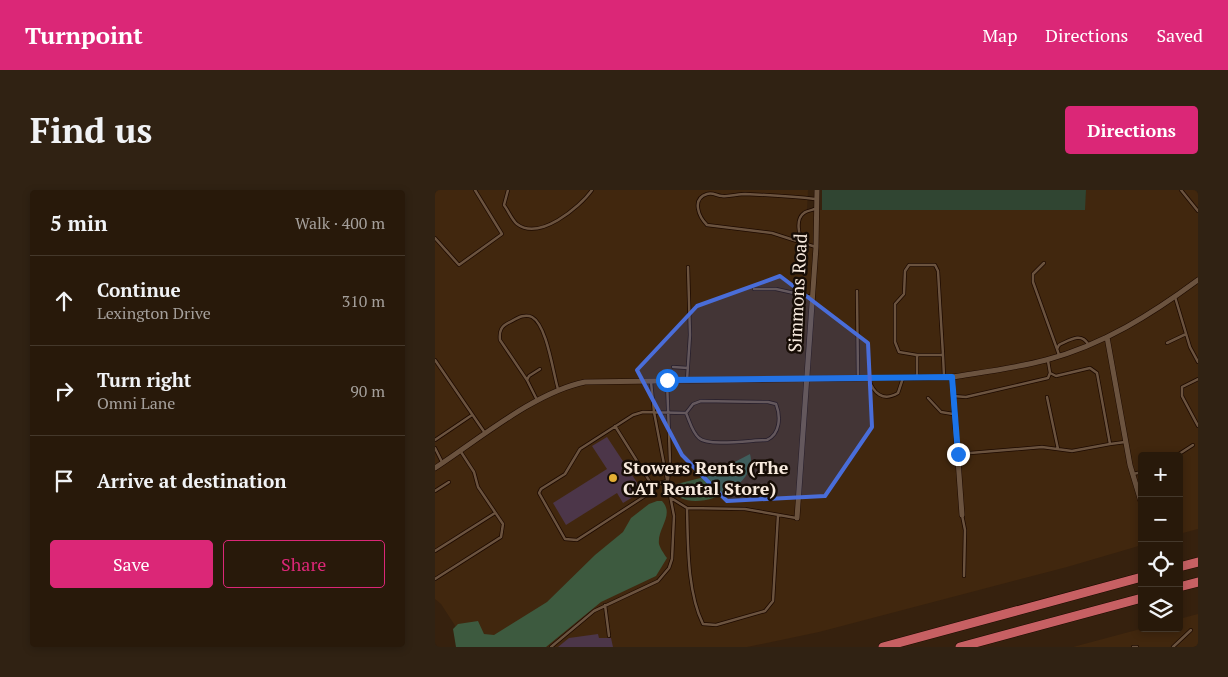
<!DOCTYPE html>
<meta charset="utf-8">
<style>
body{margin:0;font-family:"PT Serif",serif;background:#302213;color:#f1f3f6}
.controls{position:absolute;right:15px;bottom:15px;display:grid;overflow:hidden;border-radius:5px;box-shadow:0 2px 8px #0003}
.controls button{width:45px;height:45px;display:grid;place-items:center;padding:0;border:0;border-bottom:1px solid #44382b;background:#28190a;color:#f1f3f6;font:25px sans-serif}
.stop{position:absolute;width:15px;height:15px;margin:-11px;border:4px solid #1a73e8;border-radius:50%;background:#fff}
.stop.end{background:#1a73e8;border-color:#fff;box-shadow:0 1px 5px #0008}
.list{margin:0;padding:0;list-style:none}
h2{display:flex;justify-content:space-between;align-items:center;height:65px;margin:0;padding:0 20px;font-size:21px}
h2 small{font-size:16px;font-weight:400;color:#a5a09c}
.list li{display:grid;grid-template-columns:32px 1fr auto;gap:15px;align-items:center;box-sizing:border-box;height:90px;padding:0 20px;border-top:1px solid #44382b}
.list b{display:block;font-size:19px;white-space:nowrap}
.list p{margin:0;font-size:16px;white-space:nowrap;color:#a5a09c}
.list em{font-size:16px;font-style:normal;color:#a5a09c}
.actions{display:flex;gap:10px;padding:15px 20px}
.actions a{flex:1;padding:11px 0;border:1px solid #db2777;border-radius:5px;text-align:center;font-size:18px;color:#db2777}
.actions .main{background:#db2777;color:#fff}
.icon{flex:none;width:28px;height:28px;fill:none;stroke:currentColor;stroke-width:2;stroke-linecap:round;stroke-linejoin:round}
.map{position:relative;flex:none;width:763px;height:457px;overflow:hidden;border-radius:5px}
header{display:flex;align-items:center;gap:30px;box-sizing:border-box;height:70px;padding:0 25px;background:#db2777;color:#fff}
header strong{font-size:24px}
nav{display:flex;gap:28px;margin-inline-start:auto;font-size:18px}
.intro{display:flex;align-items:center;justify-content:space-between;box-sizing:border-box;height:120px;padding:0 30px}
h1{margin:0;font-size:35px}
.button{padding:12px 22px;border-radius:5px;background:#db2777;color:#fff;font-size:18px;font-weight:700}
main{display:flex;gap:30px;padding:0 30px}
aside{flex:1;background:#28190a;border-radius:5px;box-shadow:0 2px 8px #0003}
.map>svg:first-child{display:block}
.built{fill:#41270e}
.green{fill:#304532}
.forest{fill:#3d5a3f}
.building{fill:#4c3649}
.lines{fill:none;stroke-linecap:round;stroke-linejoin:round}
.service-casing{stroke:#1d0a00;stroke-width:4}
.minor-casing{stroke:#1d0a00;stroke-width:6}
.motorway-casing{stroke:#1d0a00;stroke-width:10}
.service{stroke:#6b533f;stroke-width:2.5}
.minor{stroke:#6b533f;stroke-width:5}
.motorway{stroke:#c76063;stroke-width:9}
.route{stroke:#1a73e8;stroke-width:6}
.marked{fill:#496dd9;fill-opacity:0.2;stroke:#496dd9;stroke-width:4;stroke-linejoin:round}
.poi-dot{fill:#e3ae34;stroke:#170d06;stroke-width:2}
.labels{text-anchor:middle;stroke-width:5;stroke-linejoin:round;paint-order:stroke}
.street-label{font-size:18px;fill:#f7e9dd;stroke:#170d06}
.poi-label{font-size:18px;font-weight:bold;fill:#f7e9dd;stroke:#170d06;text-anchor:start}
</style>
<header>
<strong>Turnpoint</strong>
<nav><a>Map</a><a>Directions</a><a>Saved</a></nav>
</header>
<div class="intro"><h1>Find us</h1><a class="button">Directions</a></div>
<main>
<aside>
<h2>5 min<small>Walk · 400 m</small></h2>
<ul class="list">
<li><svg class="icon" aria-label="ahead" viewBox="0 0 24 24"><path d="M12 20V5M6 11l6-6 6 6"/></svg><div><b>Continue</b><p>Lexington Drive</p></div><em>310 m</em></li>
<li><svg class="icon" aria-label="right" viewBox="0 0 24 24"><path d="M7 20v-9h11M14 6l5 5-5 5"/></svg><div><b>Turn right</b><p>Omni Lane</p></div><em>90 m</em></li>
<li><svg class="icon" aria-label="arrive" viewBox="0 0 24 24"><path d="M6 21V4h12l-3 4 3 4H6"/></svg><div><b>Arrive at destination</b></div></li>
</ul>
<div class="actions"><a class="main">Save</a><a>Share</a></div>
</aside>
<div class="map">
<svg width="763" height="457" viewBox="0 0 763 457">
<rect width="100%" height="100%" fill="#36210e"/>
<path class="built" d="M 0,0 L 373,0 L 372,20 L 649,20 L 651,0 L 763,0 L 763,339 L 744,344 L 744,266 L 707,266 L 707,355 L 632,377 L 384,442 L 312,457 L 31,457 L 19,434 L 6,414 L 0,409 Z
M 763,424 L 763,457 L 638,457 L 709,438 L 744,438 L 744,429 Z"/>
<path class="green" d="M 387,0 L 651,0 L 650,20 L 387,20 Z"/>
<path class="forest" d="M 315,264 C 324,294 270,320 246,308 L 242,294 L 273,286 Z
M 222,311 L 227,311 C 240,325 222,338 224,354 C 225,358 229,364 232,368 L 221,386 L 166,412 L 111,457 L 21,457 L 18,439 L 23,434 L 43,431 L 49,444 L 59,445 L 112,412 L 160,365 L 188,342 L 196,328 L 214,314 Z"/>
<path class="building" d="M 172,247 L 205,297 L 195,303 L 198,307 L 188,313 L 182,303 L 131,335 L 118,313 L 172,279 L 157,256 Z
M 163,444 L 164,448 L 176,448 L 178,457 L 123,457 L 134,448 Z"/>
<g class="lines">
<defs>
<path id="service" d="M 73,0 L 69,15 C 73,20 77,30 82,34 C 104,51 144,18 157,0
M 746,0 L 763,21
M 380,19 C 377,20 371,21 369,23 C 360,29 364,46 368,53 L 381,57
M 0,48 L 24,75 L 67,44 L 40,0
M 368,53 L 337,43 L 272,35 C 264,27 256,9 272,4 C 278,2 282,6 287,6 C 294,7 303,4 310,4 C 334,5 357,6 380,9
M 609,73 L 598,84 L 598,92 L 622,159
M 319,99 L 341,99 L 377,107
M 422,101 L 423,189
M 740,107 L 755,157 L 763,172
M 732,153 L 751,144
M 482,165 L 464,162 L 460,152 L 460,114 L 469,104 L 470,81 L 474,75 L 500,75 L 503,81 L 508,165
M 624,165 L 622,159 L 624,155 C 635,150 646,142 653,154
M 0,170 L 50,243
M 238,177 L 253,178
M 482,186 L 482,165 L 508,165 L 509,187
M 434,189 C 438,203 448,212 463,203 L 468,188
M 763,189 L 747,197 L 747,206 L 763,236
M 92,190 L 65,150 C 64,141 66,136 75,132 C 81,129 89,123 97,127 C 112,135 118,183 123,199
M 252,190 L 255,145 L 253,77
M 232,191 L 235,271 L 233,290
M 518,206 L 531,207 L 613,188 L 615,183
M 612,207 L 623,259
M 493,208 L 506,222 L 518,224
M 102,210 L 92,190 L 94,186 L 105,179
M 180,236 L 217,295
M 0,250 L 37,225
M 675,254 L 690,252
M 0,258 L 7,272
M 523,264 L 607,257 L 637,261 L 675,254 L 662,183 L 655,178 L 621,186 L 615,183 L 613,171
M 741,266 L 758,255
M 698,284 L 707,282
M 217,295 L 213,304 L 142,350 L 130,349 L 104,303 L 106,299 L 130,284 L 145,259 L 198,225 L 208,222 L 251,223 C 255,232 257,242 264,248 C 273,257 318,250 332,250 C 345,244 346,227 341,214 L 333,212 L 266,211 L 258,214 L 251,223
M 217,295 L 232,291
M 0,301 L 14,292
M 236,308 L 252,318 L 310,319 L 361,328
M 252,318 C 253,353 252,402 268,434 L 281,435 L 330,421 L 338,411 L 343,325
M 527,325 L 530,340 L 529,386
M 0,361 L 60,323
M 0,389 L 66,347 L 68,334 L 43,297 L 39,282 L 26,262
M 170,415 L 174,446
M 116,457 L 159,421 L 223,391 L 234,378 L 237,369 L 239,326 L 219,222 L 216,192
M 698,457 L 702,457
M 738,457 L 756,440"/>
<path id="minor" d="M 672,147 L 695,275 L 707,315
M 517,187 L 527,325
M 0,278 C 43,250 100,202 150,192 L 517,187 C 548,182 581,178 611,170 C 668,155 717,124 763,90
M 362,328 L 381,57 L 382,0"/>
<path id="motorway" d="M 744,377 L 763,372
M 744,397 L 763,392
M 448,457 L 707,387
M 525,457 L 707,408"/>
</defs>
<use href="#service" class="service-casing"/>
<use href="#minor" class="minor-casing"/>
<use href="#motorway" class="motorway-casing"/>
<use href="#service" class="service"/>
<use href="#minor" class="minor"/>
<use href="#motorway" class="motorway"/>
</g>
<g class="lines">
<path class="route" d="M 232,190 L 517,187 L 523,264"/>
</g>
<path class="marked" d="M 345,86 L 433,153 L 437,237 L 390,306 L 292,311 L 247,265 L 202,180 L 262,116 Z"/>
<circle class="poi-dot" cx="178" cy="288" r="5"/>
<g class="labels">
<g class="street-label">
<text transform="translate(363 103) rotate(-87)" y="6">Simmons Road</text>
</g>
<g class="poi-label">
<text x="188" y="284">Stowers Rents (The<tspan x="188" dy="21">CAT Rental Store)</tspan></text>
</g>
</g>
</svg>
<div class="controls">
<button>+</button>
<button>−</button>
<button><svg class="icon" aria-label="locate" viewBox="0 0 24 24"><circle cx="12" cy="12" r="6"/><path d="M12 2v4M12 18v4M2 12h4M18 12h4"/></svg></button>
<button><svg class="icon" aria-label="layers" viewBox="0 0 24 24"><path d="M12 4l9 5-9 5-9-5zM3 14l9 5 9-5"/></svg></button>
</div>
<div class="stop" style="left:232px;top:190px"></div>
<div class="stop end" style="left:523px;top:264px"></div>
</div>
</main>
